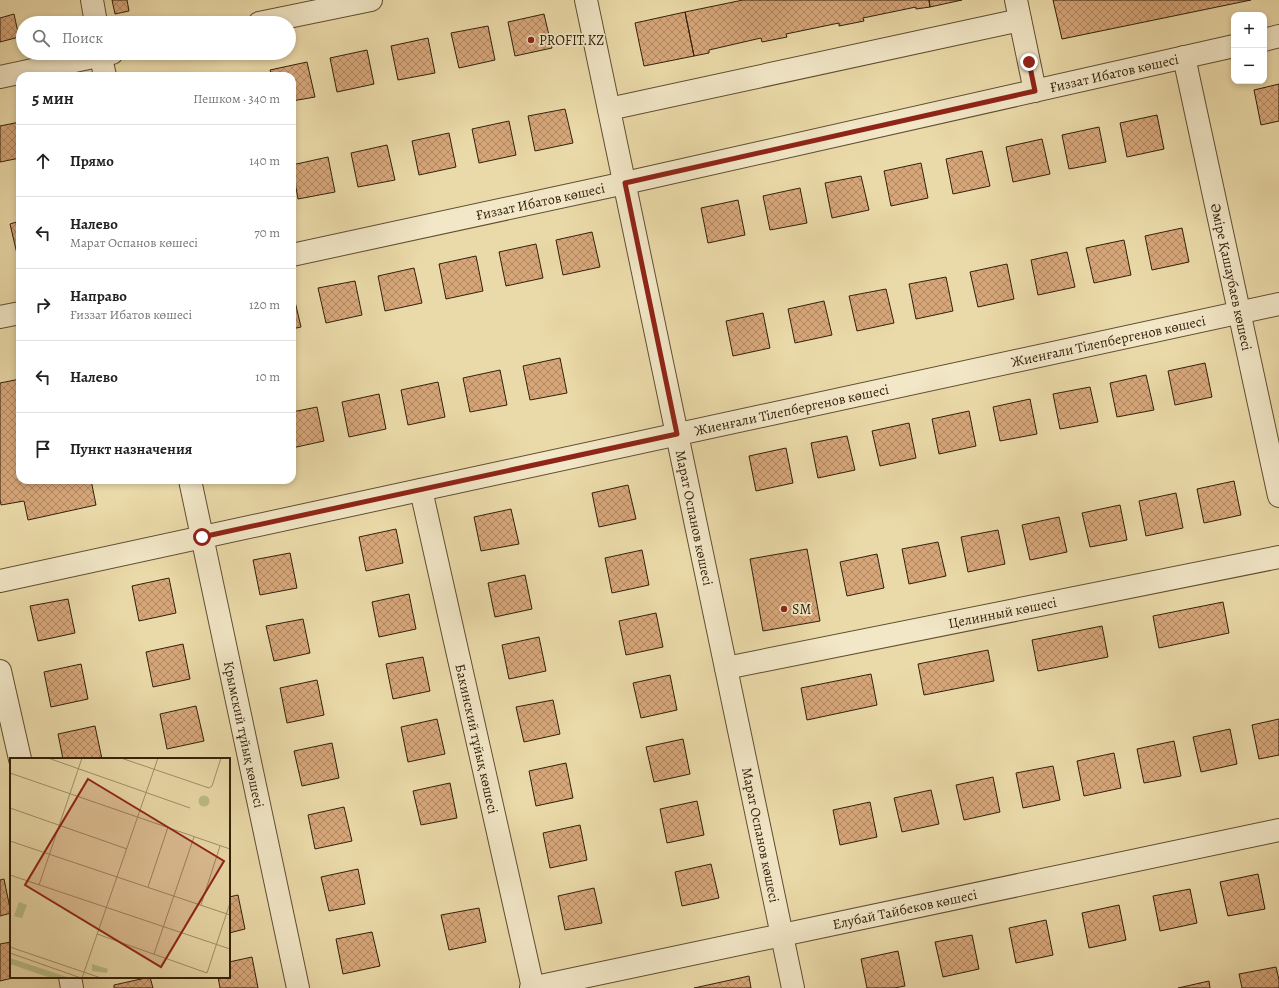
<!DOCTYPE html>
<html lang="ru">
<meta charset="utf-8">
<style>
body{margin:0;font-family:Alegreya,serif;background:#f2f2f2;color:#222}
.controls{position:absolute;right:12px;top:12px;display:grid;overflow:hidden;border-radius:8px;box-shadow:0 2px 6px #0003}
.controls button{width:36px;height:36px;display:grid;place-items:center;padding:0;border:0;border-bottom:1px solid #e0e0e0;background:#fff;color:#222;font:20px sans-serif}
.stop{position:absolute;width:12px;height:12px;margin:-9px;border:3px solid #8f2418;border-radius:50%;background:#fff}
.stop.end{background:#8f2418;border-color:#fff;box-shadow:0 1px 4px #0008}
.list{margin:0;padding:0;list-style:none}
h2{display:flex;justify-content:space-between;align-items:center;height:52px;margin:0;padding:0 16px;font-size:17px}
h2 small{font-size:13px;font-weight:400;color:#767676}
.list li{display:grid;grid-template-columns:26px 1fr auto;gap:12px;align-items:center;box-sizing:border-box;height:72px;padding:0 16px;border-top:1px solid #e0e0e0}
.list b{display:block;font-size:15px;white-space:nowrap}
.list p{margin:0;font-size:13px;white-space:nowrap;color:#767676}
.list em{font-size:13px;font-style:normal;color:#767676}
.icon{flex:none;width:22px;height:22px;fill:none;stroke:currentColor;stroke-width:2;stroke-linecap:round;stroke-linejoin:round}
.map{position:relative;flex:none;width:1279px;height:988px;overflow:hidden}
.search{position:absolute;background:#fff;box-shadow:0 2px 6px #0003;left:16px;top:16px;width:280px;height:44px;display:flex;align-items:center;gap:10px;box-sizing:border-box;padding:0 14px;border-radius:22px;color:#767676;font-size:15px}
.panel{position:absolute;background:#fff;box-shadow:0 2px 6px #0003;left:16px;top:72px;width:280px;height:412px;border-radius:12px}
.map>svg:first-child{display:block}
.building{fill:url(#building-cross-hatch);stroke:#32200b}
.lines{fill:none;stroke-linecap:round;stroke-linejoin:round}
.minor-casing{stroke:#604e32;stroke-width:24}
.minor{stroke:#f2e7c7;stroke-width:22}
.route{stroke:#8f2418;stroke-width:5}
.poi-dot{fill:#8f2418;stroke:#f2e7c7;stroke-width:1.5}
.labels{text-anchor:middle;stroke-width:3.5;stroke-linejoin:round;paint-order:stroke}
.poi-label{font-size:14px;fill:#32200b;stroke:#f2e7c7;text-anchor:start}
.street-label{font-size:14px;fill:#32200b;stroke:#f2e7c7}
.inset-road{fill:none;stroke:#a1906a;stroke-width:1}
.view{fill:#8f2418;fill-opacity:0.15;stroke:#8f2418;stroke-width:2}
.inset-edge{fill:none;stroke:#32200b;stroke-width:2}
</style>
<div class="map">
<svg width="1279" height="988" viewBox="0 0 1279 988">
<defs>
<pattern id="building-cross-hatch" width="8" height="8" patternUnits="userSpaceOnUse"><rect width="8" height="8" fill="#d7a77a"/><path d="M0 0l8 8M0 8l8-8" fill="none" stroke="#af8862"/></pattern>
</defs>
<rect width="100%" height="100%" fill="#ebdaa9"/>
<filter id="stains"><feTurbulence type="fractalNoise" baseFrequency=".005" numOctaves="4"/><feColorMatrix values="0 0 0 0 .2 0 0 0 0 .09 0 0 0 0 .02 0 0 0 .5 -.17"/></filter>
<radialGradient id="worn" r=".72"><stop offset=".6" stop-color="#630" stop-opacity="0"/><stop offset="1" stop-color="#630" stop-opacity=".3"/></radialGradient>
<path class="building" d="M 112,0 L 127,0 L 129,11 L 115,14 Z
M 743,0 L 929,0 L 930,7 L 916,9 L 916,7 L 863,18 L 864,21 L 839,26 L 839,23 L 786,34 L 787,37 L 762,42 L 761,38 L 709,50 L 709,53 L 694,56 L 685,12 Z
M 929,0 L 962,0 L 930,7 Z
M 1053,0 L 1251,0 L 1062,39 Z
M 685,12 L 694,56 L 644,66 L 635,23 Z
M 14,14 L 19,37 L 0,42 L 0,18 Z
M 544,14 L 552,48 L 515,56 L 508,22 Z
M 488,26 L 495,60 L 459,68 L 451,33 Z
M 428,38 L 435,73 L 398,80 L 391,46 Z
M 367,50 L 374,84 L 337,92 L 330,58 Z
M 307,62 L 315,97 L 292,101 L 292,76 L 272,76 L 270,70 Z
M 1279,84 L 1279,121 L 1261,125 L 1254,90 Z
M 565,109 L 573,143 L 535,151 L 528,116 Z
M 1157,115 L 1164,149 L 1127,157 L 1120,123 Z
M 509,121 L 516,155 L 479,163 L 472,129 Z
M 20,122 L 20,158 L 0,162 L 0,126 Z
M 1099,127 L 1106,162 L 1069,169 L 1062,135 Z
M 449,133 L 456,167 L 419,175 L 412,141 Z
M 1042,139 L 1050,174 L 1013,182 L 1006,147 Z
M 387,145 L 395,180 L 358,187 L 351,153 Z
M 982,151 L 990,186 L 953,194 L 946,159 Z
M 328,157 L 335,192 L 298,199 L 292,165 Z
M 921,163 L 928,198 L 891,206 L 884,171 Z
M 861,176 L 869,210 L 832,218 L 825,183 Z
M 800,188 L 807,223 L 770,230 L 763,196 Z
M 738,200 L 745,235 L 708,243 L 701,208 Z
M 20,221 L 20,258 L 18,258 L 10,224 Z
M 1182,228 L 1189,262 L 1152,270 L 1145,236 Z
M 592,232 L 600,267 L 563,275 L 556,240 Z
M 1124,240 L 1131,275 L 1094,283 L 1086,248 Z
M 536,244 L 543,278 L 506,286 L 499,252 Z
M 1067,252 L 1075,287 L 1038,295 L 1031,260 Z
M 476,256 L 483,291 L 446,299 L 439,264 Z
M 1007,264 L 1014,299 L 978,307 L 970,272 Z
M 414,268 L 422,303 L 385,311 L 378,276 Z
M 946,277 L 953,311 L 916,319 L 909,284 Z
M 355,281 L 362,315 L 326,323 L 318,288 Z
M 886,289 L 894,323 L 857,331 L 849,296 Z
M 292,293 L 293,293 L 301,327 L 292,329 Z
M 824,301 L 832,335 L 795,343 L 788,309 Z
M 763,313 L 770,348 L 733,356 L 726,321 Z
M 560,358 L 567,393 L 530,400 L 523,366 Z
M 1205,363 L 1212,397 L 1175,405 L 1168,371 Z
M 500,370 L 507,405 L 470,412 L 463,378 Z
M 1146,375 L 1154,410 L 1117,417 L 1110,383 Z
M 20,379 L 20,480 L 91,480 L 96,505 L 28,520 L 24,501 L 1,505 L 0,499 L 0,383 Z
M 438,382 L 445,417 L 408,425 L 401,390 Z
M 1090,387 L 1098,422 L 1060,429 L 1053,394 Z
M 379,394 L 386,429 L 349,437 L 342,402 Z
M 1030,399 L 1037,434 L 1000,441 L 993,407 Z
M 317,407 L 324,441 L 292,448 L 292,412 Z
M 969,411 L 976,446 L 939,454 L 932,419 Z
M 909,423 L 916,458 L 880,466 L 872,431 Z
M 847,436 L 855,470 L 818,478 L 811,443 Z
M 786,448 L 793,483 L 756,491 L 749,456 Z
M 130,480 L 146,480 L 131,483 Z
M 1234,481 L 1241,515 L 1204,523 L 1197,489 Z
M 628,485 L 636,519 L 599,527 L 592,493 Z
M 1176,493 L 1183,528 L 1146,536 L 1139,501 Z
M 1120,505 L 1127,540 L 1090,547 L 1082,513 Z
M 511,509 L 519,544 L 481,551 L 474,517 Z
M 1059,517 L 1067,552 L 1030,560 L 1022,525 Z
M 396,529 L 403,563 L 366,571 L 359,537 Z
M 998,530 L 1005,564 L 968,572 L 961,537 Z
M 938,542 L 946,576 L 909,584 L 902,549 Z
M 807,549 L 820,621 L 763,631 L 750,559 Z
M 642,550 L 649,585 L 612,593 L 605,558 Z
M 290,553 L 297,588 L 260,595 L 253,560 Z
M 877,554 L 884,588 L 847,596 L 840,562 Z
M 525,575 L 532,609 L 495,617 L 488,583 Z
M 169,578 L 176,613 L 139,621 L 132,586 Z
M 409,594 L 416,629 L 379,637 L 372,602 Z
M 68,599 L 75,633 L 38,641 L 30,606 Z
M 1223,602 L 1229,633 L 1159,648 L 1153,616 Z
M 656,613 L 663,647 L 626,655 L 619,621 Z
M 303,619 L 310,653 L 274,661 L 266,626 Z
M 1102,626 L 1108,657 L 1038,671 L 1032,640 Z
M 539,637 L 546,671 L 509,679 L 502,645 Z
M 183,644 L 190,679 L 153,687 L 146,652 Z
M 988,650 L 994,681 L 924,695 L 918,664 Z
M 423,657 L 430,691 L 393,699 L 386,664 Z
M 81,664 L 88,699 L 51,707 L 44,672 Z
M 871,674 L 877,705 L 807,720 L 801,688 Z
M 670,675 L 677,710 L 641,718 L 633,683 Z
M 317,680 L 324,715 L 287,723 L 280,688 Z
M 553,700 L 560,734 L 524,742 L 516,707 Z
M 196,706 L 204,741 L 167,749 L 160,714 Z
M 437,719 L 445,754 L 408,762 L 401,727 Z
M 1279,719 L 1279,755 L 1259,759 L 1252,725 Z
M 95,726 L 102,759 L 63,759 L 58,734 Z
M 1230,729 L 1237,764 L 1201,772 L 1193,737 Z
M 683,739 L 690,774 L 654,782 L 646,747 Z
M 1174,741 L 1181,776 L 1144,783 L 1137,749 Z
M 332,743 L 339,778 L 302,786 L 294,751 Z
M 1114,753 L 1121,788 L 1084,796 L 1077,761 Z
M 566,763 L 573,798 L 536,806 L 529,771 Z
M 1053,766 L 1060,800 L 1023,808 L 1016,773 Z
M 993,777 L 1000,812 L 964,820 L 956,785 Z
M 450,783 L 457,818 L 421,825 L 413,791 Z
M 931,790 L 939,824 L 902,832 L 894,798 Z
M 697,801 L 704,835 L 667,843 L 660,809 Z
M 870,802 L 877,837 L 840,845 L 833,810 Z
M 344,807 L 352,841 L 315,849 L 308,815 Z
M 580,825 L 587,860 L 550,868 L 543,833 Z
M 711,864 L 719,898 L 682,906 L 675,872 Z
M 358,869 L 365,904 L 329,911 L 321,877 Z
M 1258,874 L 1265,909 L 1228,916 L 1220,882 Z
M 4,879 L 11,913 L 0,916 L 0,880 Z
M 594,888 L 602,923 L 565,930 L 558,896 Z
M 1190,889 L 1197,923 L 1160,931 L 1153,896 Z
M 238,895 L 245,929 L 229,933 L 229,897 Z
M 1119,905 L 1126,940 L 1089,948 L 1082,913 Z
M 479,908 L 486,942 L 449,950 L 441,915 Z
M 1046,920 L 1053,955 L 1016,963 L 1009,928 Z
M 372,932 L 380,966 L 343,974 L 336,939 Z
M 972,935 L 979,969 L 943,977 L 935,942 Z
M 11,942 L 11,977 L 17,977 L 0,981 L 0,944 Z
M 898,951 L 905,986 L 894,988 L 867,988 L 861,959 Z
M 252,957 L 258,988 L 220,988 L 218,977 L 229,977 L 229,962 Z
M 1276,967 L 1279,980 L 1279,988 L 1242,988 L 1239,974 Z
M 749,976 L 751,988 L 694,988 Z
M 150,977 L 153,988 L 114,988 L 114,985 Z
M 1209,981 L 1210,988 L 1178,988 Z"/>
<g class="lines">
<defs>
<g id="minor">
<path d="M 92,0 L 96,23"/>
<path id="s1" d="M 586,0 L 793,988"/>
<path d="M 1016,0 L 1035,91"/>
<path d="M 259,23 L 371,0"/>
<path d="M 1264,40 L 1279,36"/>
<path d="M 100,53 L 105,76"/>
<path id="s2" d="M 1184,57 L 1279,496"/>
<path d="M 0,77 L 112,53"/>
<path d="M 609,109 L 1020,20"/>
<path id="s3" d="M 292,255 L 625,183 L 1234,46"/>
<path d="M 0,317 L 20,313"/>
<path id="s4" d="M 190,480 L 298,988"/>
<path id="s5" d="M 421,490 L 533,988"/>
<path id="s6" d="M 0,581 L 1279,304"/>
<path id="s7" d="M 726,668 L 1279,557"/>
<path d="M 0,671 L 20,759"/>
<path d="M 70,977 L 72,988"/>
<path id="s8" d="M 531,988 L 1279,830"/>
</g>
</defs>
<use href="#minor" class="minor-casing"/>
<use href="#minor" class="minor"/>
</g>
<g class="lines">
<path class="route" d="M 202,537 L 677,434 L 625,183 L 1035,91 L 1029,62"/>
</g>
<g class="poi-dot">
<circle cx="531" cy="40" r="4"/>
<circle cx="784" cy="609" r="4"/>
</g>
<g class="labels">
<g class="poi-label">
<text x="539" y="45">PROFIT.KZ</text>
<text x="792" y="614">SM</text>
</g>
<g class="street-label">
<text dy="5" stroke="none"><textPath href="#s3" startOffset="842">Ғиззат Ибатов көшесі</textPath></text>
<text dy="5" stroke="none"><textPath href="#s3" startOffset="254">Ғиззат Ибатов көшесі</textPath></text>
<text dy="5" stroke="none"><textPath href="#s2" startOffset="225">Әміре Қашаубаев көшесі</textPath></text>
<text dy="5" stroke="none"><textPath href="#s6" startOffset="1134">Жиенғали Тілепбергенов көшесі</textPath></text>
<text dy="5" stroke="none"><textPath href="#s6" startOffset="810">Жиенғали Тілепбергенов көшесі</textPath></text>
<text dy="5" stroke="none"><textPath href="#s1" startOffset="529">Марат Оспанов көшесі</textPath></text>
<text dy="5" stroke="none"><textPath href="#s7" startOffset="282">Целинный көшесі</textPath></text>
<text dy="5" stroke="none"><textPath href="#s4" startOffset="260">Крымский тұйық көшесі</textPath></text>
<text dy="5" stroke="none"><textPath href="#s5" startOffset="255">Бакинский тұйық көшесі</textPath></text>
<text dy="5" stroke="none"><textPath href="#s1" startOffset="853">Марат Оспанов көшесі</textPath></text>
<text dy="5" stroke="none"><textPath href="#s8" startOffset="382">Елубай Тайбеков көшесі</textPath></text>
</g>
</g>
<g transform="translate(10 758)">
<rect width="220" height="220" fill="#ebdaa9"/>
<path d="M 0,200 L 60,220 L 41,220 L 0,206 ZM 82,206 L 98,211 L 97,215 L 82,213 Z" fill="#bbbe85"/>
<path d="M188.5 43a5.5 5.5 0 1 1 11 0a5.5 5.5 0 1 1-11 0ZM 9,144 L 17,147 L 12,160 L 4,158 Z" fill="#bbbe85"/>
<path class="inset-road" d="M 38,0 L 180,50M 111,0 L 199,30 L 202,28 L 211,0M 0,15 L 220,91M 0,50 L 117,91M 0,83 L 220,157M 0,117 L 220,191M 29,127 L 72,0M 138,129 L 158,69M 191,147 L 210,88M 87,176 L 197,215 L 220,145M 0,189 L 91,220M 0,195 L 71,220M 144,196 L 184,79M 72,220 L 148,0"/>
<path class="view" d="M 78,21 L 214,103 L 151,209 L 15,127 Z"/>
<rect width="220" height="220" class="inset-edge"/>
</g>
<rect width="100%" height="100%" filter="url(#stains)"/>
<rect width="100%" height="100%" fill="url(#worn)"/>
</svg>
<div class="controls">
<button>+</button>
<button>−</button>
</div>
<div class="stop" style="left:202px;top:537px"></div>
<div class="stop end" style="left:1029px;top:62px"></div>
<div class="search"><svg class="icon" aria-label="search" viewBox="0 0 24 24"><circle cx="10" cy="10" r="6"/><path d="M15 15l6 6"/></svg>Поиск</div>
<section class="panel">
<h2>5 мин<small>Пешком · 340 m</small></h2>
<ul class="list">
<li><svg class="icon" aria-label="ahead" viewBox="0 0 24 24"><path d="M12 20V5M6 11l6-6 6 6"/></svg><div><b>Прямо</b></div><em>140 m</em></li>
<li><svg class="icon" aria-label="left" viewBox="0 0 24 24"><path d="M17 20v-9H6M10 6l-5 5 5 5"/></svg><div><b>Налево</b><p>Марат Оспанов көшесі</p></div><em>70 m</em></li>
<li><svg class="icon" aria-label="right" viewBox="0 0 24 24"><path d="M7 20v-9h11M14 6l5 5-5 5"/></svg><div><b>Направо</b><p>Ғиззат Ибатов көшесі</p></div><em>120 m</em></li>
<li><svg class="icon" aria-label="left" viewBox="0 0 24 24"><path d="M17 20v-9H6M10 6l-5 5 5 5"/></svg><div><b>Налево</b></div><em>10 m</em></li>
<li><svg class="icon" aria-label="arrive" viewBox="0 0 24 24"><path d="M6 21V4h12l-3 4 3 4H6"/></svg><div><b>Пункт назначения</b></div></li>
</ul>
</section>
</div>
